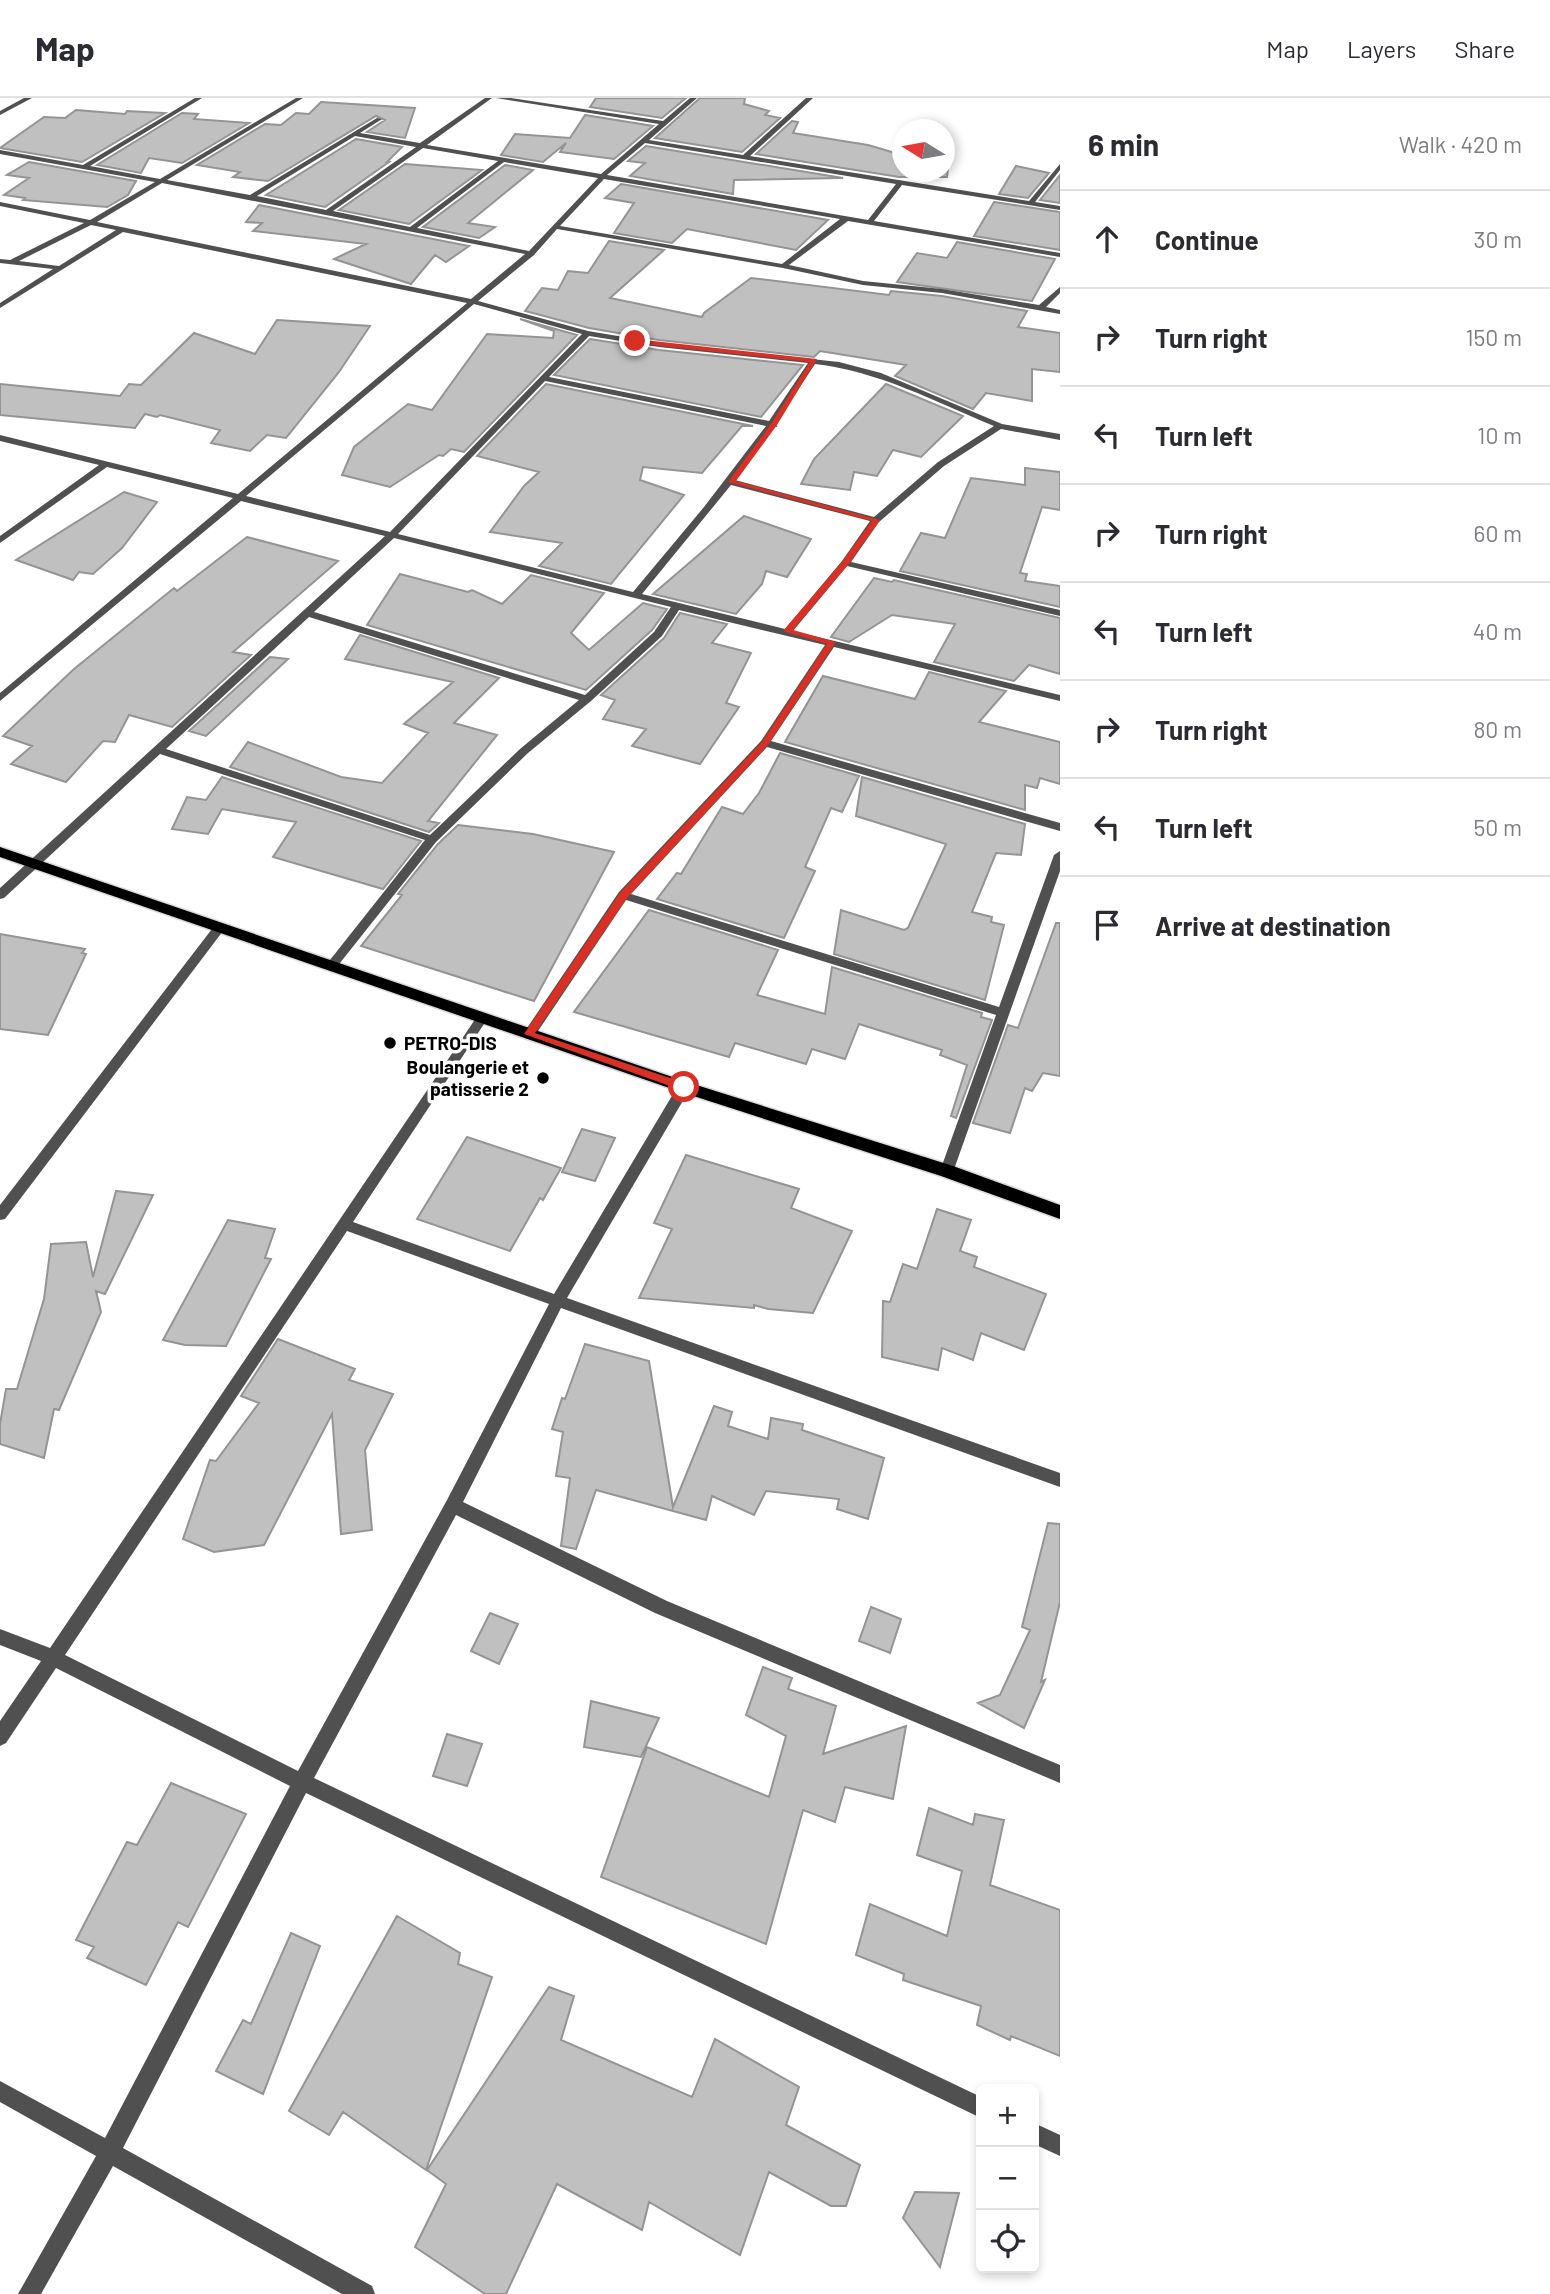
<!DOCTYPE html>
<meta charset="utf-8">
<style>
body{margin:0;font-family:Barlow,sans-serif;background:#f2f2f3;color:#2b2b33}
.controls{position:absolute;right:21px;bottom:21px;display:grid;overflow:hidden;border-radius:10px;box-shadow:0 4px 10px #0003}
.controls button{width:63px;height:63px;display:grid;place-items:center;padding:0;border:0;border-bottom:2px solid #e1e1e2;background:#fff;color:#2b2b33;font:35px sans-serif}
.compass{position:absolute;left:892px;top:21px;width:63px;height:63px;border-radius:50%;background:#fff;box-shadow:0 4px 10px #0003;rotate:281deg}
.stop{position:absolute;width:21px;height:21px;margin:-16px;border:5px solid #d93025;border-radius:50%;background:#fff}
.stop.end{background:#d93025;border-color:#fff;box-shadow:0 2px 7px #0008}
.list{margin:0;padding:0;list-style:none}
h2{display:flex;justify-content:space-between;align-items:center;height:91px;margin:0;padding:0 28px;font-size:30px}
h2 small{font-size:23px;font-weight:400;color:#7c7c81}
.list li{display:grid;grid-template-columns:46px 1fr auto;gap:21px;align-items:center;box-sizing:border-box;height:98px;padding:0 28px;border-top:2px solid #e1e1e2}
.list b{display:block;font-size:26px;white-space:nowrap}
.list em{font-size:23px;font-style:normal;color:#7c7c81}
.icon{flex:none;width:38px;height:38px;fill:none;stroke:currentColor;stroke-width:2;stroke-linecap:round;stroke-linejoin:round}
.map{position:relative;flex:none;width:1060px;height:2196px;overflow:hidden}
header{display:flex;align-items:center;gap:42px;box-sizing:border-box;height:98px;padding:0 35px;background:#fff;border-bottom:2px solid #e1e1e2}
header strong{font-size:33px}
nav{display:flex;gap:38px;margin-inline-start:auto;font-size:24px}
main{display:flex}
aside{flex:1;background:#fff}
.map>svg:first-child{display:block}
.building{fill:#c0c0c0;stroke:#949494;stroke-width:2}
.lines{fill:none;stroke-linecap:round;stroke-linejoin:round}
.primary-casing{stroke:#dbdbdb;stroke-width:3}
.minor{fill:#505050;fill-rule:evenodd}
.primary{fill:#000;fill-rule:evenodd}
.route{fill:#d93025}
.poi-dot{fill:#000;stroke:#fff;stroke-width:2.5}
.labels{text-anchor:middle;stroke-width:7;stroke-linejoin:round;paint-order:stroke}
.poi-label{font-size:19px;font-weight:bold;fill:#000;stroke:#fff;text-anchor:start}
</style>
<header>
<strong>Map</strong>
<nav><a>Map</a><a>Layers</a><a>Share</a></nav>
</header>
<main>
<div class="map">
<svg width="1060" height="2196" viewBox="0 0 1060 2196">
<rect width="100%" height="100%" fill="#fff"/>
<path class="building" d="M 596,0 L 686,0 L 662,20 L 590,9 Z
M 700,0 L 745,0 L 744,6 L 769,13 L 765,17 L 780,20 L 742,54 L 655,40 Z
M 321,4 L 415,10 L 405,40 L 367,34 L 385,22 L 376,18 L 268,83 L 233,79 L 240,74 L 197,67 L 265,26 L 281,27 L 296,15 L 309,16 Z
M 76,12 L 125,16 L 127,13 L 165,15 L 82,64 L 0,50 L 44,19 L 65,20 Z
M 182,15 L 198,16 L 194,21 L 249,25 L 182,65 L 149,60 L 141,75 L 97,67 Z
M 585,17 L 653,28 L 614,61 L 560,54 L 566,45 L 543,64 L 501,57 L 515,36 L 570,40 Z
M 792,23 L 798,24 L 793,35 L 868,47 L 902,57 L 902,74 L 944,74 L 944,69 L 948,70 L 947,79 L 899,79 L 756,56 Z
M 356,41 L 402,49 L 387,64 L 389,64 L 325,109 L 266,97 Z
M 646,48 L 843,80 L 734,82 L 733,96 L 630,78 L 645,65 L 628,63 Z
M 29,64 L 136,83 L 128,97 L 107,109 L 23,102 L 25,100 L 4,97 L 29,80 L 7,77 Z
M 405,66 L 482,72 L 409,126 L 339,112 Z
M 505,67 L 533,72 L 468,125 L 495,129 L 479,140 L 423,129 Z
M 1016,68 L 1049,75 L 1028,100 L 999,96 Z
M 1060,77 L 1060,105 L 1040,102 Z
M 621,86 L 828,122 L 796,152 L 687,131 L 672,145 L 614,135 L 634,105 L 605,100 Z
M 994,104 L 1060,114 L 1060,152 L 974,138 Z
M 259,107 L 469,148 L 446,164 L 435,157 L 411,186 L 334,161 L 366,146 L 253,133 L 262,125 L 246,124 Z
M 609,143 L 664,152 L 610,200 L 702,219 L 704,215 L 751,180 L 889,197 L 891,193 L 942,198 L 1027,213 L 1018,229 L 1060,235 L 1060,274 L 1032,271 L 1032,303 L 986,295 L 973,311 L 895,278 L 906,267 L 820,253 L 814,259 L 659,242 L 589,230 L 525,213 L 542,190 L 558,192 L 568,173 L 588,175 Z
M 957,144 L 1055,161 L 1032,203 L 897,184 L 917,155 L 947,160 Z
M 520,221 L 577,237 L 464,354 L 451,351 L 443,358 L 439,357 L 390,389 L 342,377 L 354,349 L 408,306 L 432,312 L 487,236 L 553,240 L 554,233 Z
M 277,222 L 370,228 L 339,274 L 286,340 L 267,337 L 250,353 L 211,345 L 220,332 L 160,317 L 157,319 L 145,316 L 135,330 L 0,317 L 0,286 L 120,298 L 129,286 L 141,287 L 194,235 L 255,256 Z
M 590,241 L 659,252 L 803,267 L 761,319 L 554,277 Z
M 546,286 L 753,328 L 742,328 L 702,375 L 643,369 L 640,382 L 684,397 L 611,486 L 539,468 L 562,445 L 490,434 L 524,388 L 539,374 L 477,358 Z
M 886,286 L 963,318 L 921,359 L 893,352 L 877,378 L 854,374 L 850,392 L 801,386 L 814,361 Z
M 1025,370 L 1060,374 L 1060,412 L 1042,409 L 1020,475 L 1027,476 L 1025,483 L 1060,488 L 1060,509 L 900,473 L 921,435 L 945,440 L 971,380 L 1025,387 Z
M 124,394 L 157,404 L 122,450 L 93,476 L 79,474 L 73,482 L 16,462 Z
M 744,418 L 811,441 L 787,479 L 766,473 L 762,486 L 736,516 L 653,496 Z
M 247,439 L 338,463 L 233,554 L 251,557 L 172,629 L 129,617 L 115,644 L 103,643 L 66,684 L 11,666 L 32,648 L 3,638 L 74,571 L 174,490 L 177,493 Z
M 400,476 L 468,494 L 472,492 L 502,506 L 531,477 L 604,495 L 571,535 L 589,552 L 643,505 L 667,511 L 652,532 L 586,592 L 367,527 Z
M 874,480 L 892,484 L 894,482 L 1060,520 L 1060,576 L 1029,567 L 1014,583 L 934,564 L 955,526 L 892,517 L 849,544 L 831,539 Z
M 680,515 L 727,526 L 712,545 L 751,555 L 726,605 L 739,609 L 700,666 L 632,648 L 646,631 L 603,621 L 615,602 L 601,597 L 664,540 Z
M 360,537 L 499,580 L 454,625 L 497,637 L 428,723 L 439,725 L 429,734 L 230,669 L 248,644 L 341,679 L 382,685 L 428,635 L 404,626 L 453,584 L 345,561 Z
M 270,559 L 288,561 L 206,638 L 189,633 Z
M 929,574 L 1006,593 L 979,624 L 1060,644 L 1060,686 L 1040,680 L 1037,690 L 1025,687 L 1025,712 L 785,644 L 823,578 L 915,601 Z
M 780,655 L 859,678 L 842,714 L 831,710 L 805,769 L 815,773 L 784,840 L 657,801 L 677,775 L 681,776 L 722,709 L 743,716 L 759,695 Z
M 222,679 L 421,743 L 383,791 L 273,759 L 296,724 L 222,711 L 208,736 L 172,731 L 187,699 L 206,702 Z
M 862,679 L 1025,726 L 1021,757 L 996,755 L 972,814 L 992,819 L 991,824 L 1004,827 L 985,902 L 834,856 L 841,812 L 904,832 L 908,830 L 946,746 L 856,718 Z
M 458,727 L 533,736 L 614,754 L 534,903 L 361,848 L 402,797 L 398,796 L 438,746 Z
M 649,812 L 778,852 L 757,897 L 825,916 L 832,869 L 982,915 L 981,919 L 992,922 L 956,1020 L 951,1018 L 967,967 L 940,957 L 942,952 L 859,926 L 845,961 L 812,951 L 806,966 L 735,945 L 729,959 L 574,914 Z
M 1056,825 L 1060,825 L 1060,978 L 1043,975 L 1032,993 L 1025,990 L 1010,1035 L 973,1025 L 1008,927 L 1018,930 Z
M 0,836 L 85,851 L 82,855 L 86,856 L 48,937 L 0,931 Z
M 582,1031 L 615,1040 L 595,1083 L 562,1074 Z
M 467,1039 L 561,1070 L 543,1102 L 540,1100 L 510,1153 L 417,1121 Z
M 686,1057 L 799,1091 L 791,1110 L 852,1133 L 813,1215 L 768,1211 L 754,1207 L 754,1210 L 639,1200 L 672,1131 L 654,1125 Z
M 116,1093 L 153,1097 L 105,1196 L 96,1193 L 101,1214 L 59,1312 L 54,1311 L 44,1360 L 0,1346 L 0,1326 L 6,1291 L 17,1291 L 44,1201 L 51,1146 L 86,1144 L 93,1179 Z
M 937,1111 L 971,1122 L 960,1153 L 977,1159 L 974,1169 L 1046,1196 L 1024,1252 L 981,1235 L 973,1262 L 942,1250 L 938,1272 L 882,1259 L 883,1203 L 890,1204 L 903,1166 L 917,1171 Z
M 228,1122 L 275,1131 L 265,1160 L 271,1161 L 226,1248 L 185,1247 L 163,1242 Z
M 278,1241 L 355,1271 L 349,1282 L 393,1296 L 365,1352 L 372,1432 L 341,1436 L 332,1316 L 264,1447 L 214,1454 L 183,1441 L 210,1362 L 216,1363 L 259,1305 L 241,1298 Z
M 585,1246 L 649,1263 L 673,1409 L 714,1308 L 732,1314 L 728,1328 L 768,1341 L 771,1320 L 803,1326 L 802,1332 L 884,1360 L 868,1421 L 837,1411 L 839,1401 L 766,1393 L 754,1417 L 712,1398 L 706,1422 L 596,1392 L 576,1451 L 561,1448 L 570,1380 L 556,1378 L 563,1334 L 552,1331 L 562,1300 L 565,1301 Z
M 1048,1425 L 1060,1426 L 1060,1504 L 1041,1584 L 1045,1582 L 1024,1630 L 978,1605 L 1000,1597 L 1030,1532 L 1022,1529 Z
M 871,1509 L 901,1521 L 890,1555 L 859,1543 Z
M 490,1515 L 518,1526 L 499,1566 L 471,1553 Z
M 763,1569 L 792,1580 L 788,1591 L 836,1608 L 823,1656 L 906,1628 L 893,1701 L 845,1689 L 835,1724 L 803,1712 L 766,1846 L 601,1779 L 647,1649 L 769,1699 L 786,1638 L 746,1617 Z
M 591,1603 L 659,1620 L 641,1659 L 584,1649 Z
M 447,1636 L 482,1646 L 467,1688 L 433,1678 Z
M 171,1685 L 246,1716 L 188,1829 L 178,1824 L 146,1887 L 87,1860 L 94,1849 L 76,1842 L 127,1744 L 137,1747 Z
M 929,1710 L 973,1727 L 975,1716 L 1004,1722 L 990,1787 L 1060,1812 L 1060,1958 L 1011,1938 L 1010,1942 L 977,1927 L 981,1908 L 903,1882 L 904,1876 L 856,1857 L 870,1806 L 947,1838 L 962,1773 L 917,1757 Z
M 397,1818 L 460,1855 L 458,1866 L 492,1879 L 426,2072 L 343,2014 L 329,2037 L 289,2013 Z
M 291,1835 L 320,1848 L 263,1996 L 216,1973 L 243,1922 L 251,1926 Z
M 549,1889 L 574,1898 L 561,1942 L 692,1999 L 715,1941 L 799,1989 L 786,2027 L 860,2067 L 846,2108 L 831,2108 L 769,2074 L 740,2157 L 649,2104 L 642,2132 L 557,2086 L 506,2196 L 485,2196 L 415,2149 L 446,2086 L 427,2072 Z
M 915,2094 L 959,2095 L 940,2169 L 903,2120 Z"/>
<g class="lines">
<defs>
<path id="primary" d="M 0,749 L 690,985 L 953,1068 L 1060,1107 L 1060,1121 L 941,1078 L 678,993 L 0,759 Z"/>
</defs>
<use href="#primary" class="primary-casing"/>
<path class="minor" d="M 24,0 L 32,0 L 0,17 L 0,13 Z
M 195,0 L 202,0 L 90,68 L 160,81 L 296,0 L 303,0 L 167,82 L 250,97 L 377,20 L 382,21 L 360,35 L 420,45 L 485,0 L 492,0 L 427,47 L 601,76 L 659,26 L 496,0 L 511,0 L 663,23 L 690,0 L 697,0 L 649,42 L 743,57 L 806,0 L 813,0 L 750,58 L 1029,103 L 1060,66 L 1060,72 L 1035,104 L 1060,108 L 1060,112 L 902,87 L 874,123 L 1060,155 L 1060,159 L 848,123 L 789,167 L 863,183 L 942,191 L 1039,207 L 1060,189 L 1060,195 L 1046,209 L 1060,212 L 1060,216 L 942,195 L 863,187 L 783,170 L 557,131 L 534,157 L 478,203 L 588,233 L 659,245 L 839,264 L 881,275 L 1002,326 L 1060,336 L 1060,342 L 1001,331 L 944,368 L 879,424 L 851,464 L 1060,512 L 1060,518 L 847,468 L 793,533 L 1060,597 L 1060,603 L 834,549 L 771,643 L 1060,725 L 1060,733 L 767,649 L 631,796 L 999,909 L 1054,757 L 1060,753 L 1060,773 L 952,1077 L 942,1077 L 940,1073 L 996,917 L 626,802 L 534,939 L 524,939 L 523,936 L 619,794 L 761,643 L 825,547 L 679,512 L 662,538 L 591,603 L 528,655 L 436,744 L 336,870 L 332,871 L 326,867 L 425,742 L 160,656 L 4,800 L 0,801 L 0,790 L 385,438 L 241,403 L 0,603 L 0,595 L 233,400 L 107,369 L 0,445 L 0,438 L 99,367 L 0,343 L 0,337 L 238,396 L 467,205 L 123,134 L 0,210 L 0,205 L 53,171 L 0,165 L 0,161 L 10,162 L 84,125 L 0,108 L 0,104 L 90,122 L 155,84 L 0,56 L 0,52 L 83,67 ZM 355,38 L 416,49 L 326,112 L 257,98 ZM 645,45 L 896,86 L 868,122 L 607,77 ZM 423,50 L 498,63 L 410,129 L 333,113 ZM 504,64 L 598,80 L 529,153 L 417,130 ZM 604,81 L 840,121 L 782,166 L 560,128 ZM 162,85 L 525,156 L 471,201 L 97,124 ZM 91,127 L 116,132 L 59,168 L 19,163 ZM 474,206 L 582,236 L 390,434 L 246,398 ZM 589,238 L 659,249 L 808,265 L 769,323 L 549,279 ZM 815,266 C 878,273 936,304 994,328 L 938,364 L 874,419 L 735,382 L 773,329 L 777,329 L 776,325 ZM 545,283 L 766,328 L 704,409 L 633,494 L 398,436 ZM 731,387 L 870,423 L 842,463 L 785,531 L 642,496 ZM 394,440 L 671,509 L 654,534 L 585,597 L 314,514 ZM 309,519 L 579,602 L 520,651 L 430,737 L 166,651 Z
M 219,826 L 225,830 L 223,833 L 5,1121 L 0,1122 L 0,1107 L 215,827 Z
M 482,916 L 488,920 L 486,923 L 353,1124 L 554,1196 L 679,986 L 689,986 L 691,989 L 567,1200 L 1060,1375 L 1060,1389 L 561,1210 L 463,1404 L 667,1503 L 1060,1667 L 1060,1685 L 655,1515 L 456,1417 L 314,1680 L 981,1999 L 981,2020 L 306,1695 L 123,2050 L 372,2188 L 375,2196 L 342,2196 L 113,2068 L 41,2196 L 18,2196 L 96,2058 L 0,2004 L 0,1983 L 105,2040 L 290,1688 L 56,1570 L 6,1645 L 0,1648 L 0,1623 L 41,1563 L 0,1547 L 0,1531 L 50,1550 L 478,917 ZM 347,1133 L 549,1206 L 447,1402 L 298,1673 L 65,1557 Z
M 1034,2025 L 1060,2037 L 1060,2058 L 1034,2046 Z"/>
<use href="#primary" class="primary"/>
</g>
<path class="route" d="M 635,241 L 817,261 L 777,327 L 736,383 L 880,422 L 848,467 L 793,532 L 836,544 L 768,647 L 627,800 L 535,935 L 688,986 L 688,992 L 684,993 L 524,936 L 620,795 L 762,644 L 827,546 L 783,533 L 842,464 L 872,423 L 728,384 L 771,326 L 810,264 L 633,245 Z"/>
<g class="poi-dot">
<circle cx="390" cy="945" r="7"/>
<circle cx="543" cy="980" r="7"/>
</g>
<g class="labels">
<g class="poi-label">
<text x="404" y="952">PETRO-DIS</text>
<text x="529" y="976" text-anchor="end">Boulangerie et<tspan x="529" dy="22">patisserie 2</tspan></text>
</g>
</g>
</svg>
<div class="controls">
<button>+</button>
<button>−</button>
<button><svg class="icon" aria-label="locate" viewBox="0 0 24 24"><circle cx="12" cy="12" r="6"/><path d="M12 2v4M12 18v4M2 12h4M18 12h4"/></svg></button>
</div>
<svg class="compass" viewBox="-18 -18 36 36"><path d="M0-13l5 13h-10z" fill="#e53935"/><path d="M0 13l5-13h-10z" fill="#7c7c81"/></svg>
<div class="stop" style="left:684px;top:989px"></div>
<div class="stop end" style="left:635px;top:243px"></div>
</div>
<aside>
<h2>6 min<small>Walk · 420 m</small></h2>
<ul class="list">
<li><svg class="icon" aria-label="ahead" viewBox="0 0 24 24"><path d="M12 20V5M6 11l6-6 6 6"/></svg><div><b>Continue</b></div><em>30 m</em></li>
<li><svg class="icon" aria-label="right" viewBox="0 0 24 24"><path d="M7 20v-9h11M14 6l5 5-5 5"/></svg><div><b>Turn right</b></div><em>150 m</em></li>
<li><svg class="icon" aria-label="left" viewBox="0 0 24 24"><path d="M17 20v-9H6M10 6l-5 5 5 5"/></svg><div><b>Turn left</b></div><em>10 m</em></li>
<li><svg class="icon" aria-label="right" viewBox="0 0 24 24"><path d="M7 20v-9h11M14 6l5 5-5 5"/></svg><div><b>Turn right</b></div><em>60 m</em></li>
<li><svg class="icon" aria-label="left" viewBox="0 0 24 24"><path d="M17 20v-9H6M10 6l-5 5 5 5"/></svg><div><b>Turn left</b></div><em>40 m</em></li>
<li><svg class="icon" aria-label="right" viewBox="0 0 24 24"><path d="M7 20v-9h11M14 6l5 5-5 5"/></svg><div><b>Turn right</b></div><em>80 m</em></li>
<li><svg class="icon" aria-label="left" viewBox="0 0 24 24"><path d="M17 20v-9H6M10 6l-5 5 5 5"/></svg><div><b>Turn left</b></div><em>50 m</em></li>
<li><svg class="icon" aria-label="arrive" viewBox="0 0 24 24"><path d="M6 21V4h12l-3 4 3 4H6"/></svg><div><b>Arrive at destination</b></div></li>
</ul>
</aside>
</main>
